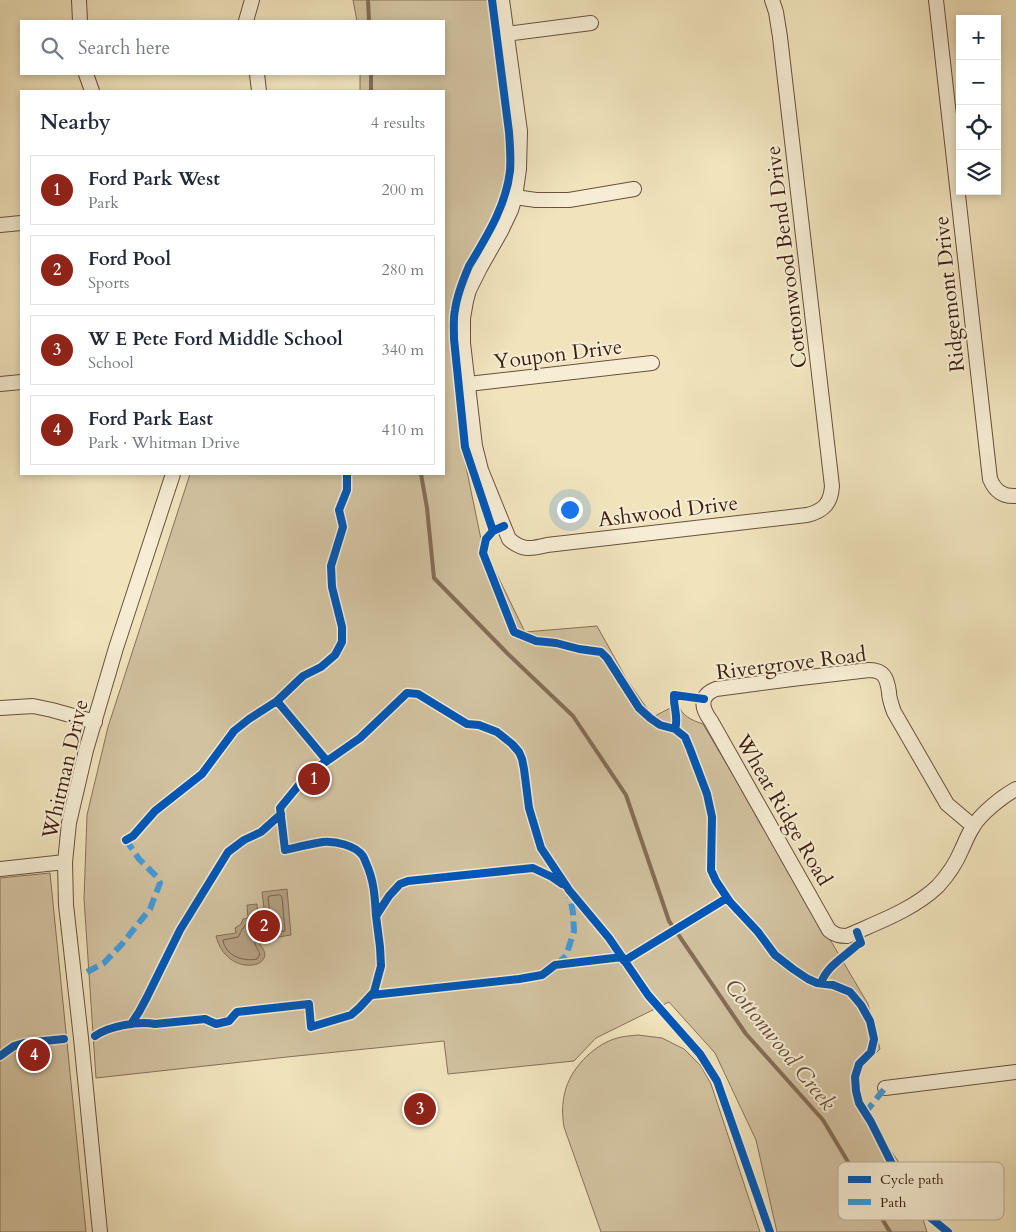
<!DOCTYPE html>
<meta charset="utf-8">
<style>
body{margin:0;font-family:Cardo,serif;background:#f2f2f3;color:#1f2937}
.controls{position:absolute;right:15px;top:15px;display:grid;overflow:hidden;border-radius:0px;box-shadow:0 2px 8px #0003}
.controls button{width:45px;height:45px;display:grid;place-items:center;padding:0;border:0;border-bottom:1px solid #e0e1e3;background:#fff;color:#1f2937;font:25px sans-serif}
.you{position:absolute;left:569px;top:509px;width:18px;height:18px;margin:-12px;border:4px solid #fff;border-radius:50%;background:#1a73e8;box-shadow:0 0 0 8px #1a73e833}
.badge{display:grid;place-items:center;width:32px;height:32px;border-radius:50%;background:#8f2418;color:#fff;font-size:16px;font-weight:700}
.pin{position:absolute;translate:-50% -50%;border:2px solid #fff;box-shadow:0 1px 5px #0006}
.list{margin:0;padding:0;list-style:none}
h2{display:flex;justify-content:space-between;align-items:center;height:65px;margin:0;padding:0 20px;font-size:21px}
h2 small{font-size:16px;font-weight:400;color:#747a83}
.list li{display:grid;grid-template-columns:32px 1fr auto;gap:15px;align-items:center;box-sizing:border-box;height:70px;margin:0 10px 10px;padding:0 10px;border:1px solid #e0e1e3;border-radius:0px}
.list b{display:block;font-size:19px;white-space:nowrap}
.list p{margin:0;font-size:16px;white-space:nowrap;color:#747a83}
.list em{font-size:16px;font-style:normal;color:#747a83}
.icon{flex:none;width:28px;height:28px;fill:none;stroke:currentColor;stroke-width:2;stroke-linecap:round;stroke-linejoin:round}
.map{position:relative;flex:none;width:1016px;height:1232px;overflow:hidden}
.search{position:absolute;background:#fff;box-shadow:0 2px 8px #0003;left:20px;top:20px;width:425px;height:55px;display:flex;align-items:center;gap:12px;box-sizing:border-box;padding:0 18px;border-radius:0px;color:#747a83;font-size:19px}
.panel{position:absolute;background:#fff;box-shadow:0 2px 8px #0003;left:20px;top:90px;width:425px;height:385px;border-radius:0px}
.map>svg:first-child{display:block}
.green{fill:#d2c2a0;stroke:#88705a}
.water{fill:#b4a183;stroke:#846d56}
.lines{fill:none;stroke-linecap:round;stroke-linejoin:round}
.shore{stroke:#78604b;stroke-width:1}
.stream{stroke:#846d56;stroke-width:4}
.minor-casing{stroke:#6a503e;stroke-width:16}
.minor{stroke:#f6edd4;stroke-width:14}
.quiet{stroke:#3f9bde;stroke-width:6;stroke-dasharray:12 6;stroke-linecap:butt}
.cycleway-casing{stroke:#f6edd4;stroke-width:11}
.cycleway{stroke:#0057b8;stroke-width:8}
.labels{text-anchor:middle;stroke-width:4;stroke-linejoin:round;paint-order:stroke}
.street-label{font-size:21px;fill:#3d1e13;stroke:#f6edd4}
.water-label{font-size:22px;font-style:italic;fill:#674c3a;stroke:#f6edd4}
.key{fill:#f6edd4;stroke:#beaf9a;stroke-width:1}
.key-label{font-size:14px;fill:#3d1e13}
</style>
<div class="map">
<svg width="1016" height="1232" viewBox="0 0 1016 1232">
<rect width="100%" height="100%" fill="#f1e4bd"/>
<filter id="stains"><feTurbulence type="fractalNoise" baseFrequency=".004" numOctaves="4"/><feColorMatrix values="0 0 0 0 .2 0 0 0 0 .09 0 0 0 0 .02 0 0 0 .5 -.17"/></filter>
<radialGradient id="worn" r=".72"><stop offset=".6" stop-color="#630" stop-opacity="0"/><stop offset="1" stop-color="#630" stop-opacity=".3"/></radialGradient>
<path class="green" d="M 353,0 L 488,0 L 505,128 L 507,154 L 505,177 L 501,196 L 495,213 L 462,270 L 454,299 L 449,325 L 464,457 L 482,544 L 525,632 L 597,626 L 627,680 L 653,717 L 678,704 C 682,716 691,720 703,724 L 868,1004 L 880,1049 L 862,1067 L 853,1097 L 910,1178 L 927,1232 L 777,1232 L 756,1140 L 715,1053 L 669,1002 L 596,1038 L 574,1061 L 448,1074 L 444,1041 L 287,1057 L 96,1078 L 84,899 L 87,815 L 108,727 L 190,474 L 444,474 L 444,91 L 360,91 L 360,74 L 444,74 L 444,21 L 357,21 Z
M 50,873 L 86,1232 L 0,1232 L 0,878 Z
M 638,1035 L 662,1038 L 684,1049 L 701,1066 L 711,1084 L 760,1232 L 601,1232 L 564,1127 C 562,1115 562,1103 565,1092 C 570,1069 593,1046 614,1039 C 622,1036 630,1036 638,1035 Z"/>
<path class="water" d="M 287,889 L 291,935 L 260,940 L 260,945 C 281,967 227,980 216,936 L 236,933 L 235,928 L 241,924 L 243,919 L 248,918 L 247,905 L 257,904 L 258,916 L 265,916 L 262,892 Z"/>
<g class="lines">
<path class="shore" d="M 280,895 L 282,897 L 285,931 L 260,935 C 250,940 257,947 260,954 L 257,959 C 244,962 225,956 223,940 L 238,937 C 240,935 240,933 241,931 C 243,927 249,923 252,920 L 259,921 L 268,920 L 270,915 L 268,897 L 270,896 Z"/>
<path class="stream" d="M 368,0 L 369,21
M 371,74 L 371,91
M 421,474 L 427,508 L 434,578 L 508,654 L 573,716 L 626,795 L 669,921 L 746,1034 L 823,1120 L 890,1232"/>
<defs>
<path id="minor" d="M 79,0 L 80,21
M 502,0 L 520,131 L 519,169 L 515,197 L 511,210 L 501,231 L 480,268 L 469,290 L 466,301 L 463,318 L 463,343 L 475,446 L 481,470 L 509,539 C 522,551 531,549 547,545 L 807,515 C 824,511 831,503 832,486 L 780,37 L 776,12 L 772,0
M 936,0 L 990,479 C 995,491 1003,497 1016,496
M 246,21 L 252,0
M 506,34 L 591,23
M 86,74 L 92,91
M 257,74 L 259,91
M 515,197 L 536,200 L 569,200 L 634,189
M 0,225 L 21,223
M 0,384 L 21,382
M 468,384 L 652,363
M 0,708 L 33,706 L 52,710 L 95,722
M 973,826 L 947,804 L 894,712 C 892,706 889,699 889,692 C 887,678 884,670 869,670 L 792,679 L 716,689 C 698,696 702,709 711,721 L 829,930 C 835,935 839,936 847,936 C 878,922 913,910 938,886 C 947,876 956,863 961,851 C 965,843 968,834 973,827 C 980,814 1003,796 1016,789
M 0,869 L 65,862
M 885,1088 L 1016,1072
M 100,1232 L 81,1038 L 66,905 L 65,862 L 69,823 L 86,750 L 116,648 L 173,474"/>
</defs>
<use href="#minor" class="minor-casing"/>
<use href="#minor" class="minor"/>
<path class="quiet" d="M 557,964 L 566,956 L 574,931 L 573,913 L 570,895
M 87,972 L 104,963 L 122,944 L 150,909 L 157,891 L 160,883 L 157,877 L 139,859 L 126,840 L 130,837
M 865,1113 L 885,1088"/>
<defs>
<path id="cycleway" d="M 492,0 L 509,132 C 510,145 511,158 510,171 C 506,206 487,236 469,266 C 463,280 457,295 455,310 C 453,319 454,329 454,339 L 465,447 L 493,531
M 347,474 L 347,490 L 339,510 L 343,527 L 331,566 L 332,587 L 342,627 L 342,642 L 335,655 L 321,667 L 303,676 L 277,701 L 327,761 L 360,738 L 407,693 L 418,694 L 467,724 L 479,725 L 497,732 L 512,744 L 519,752 L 522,759 L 524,769 L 529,808 L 541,848 L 569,890 L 609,938 L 648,995 L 700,1054 L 717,1081 L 770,1232
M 504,526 L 493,531 L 486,539 L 483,553 L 514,632 L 536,641 L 556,643 L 579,649 L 601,652 L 607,658 L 639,708 L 650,718 L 660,725 L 675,729 L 685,737 L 690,749 L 707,794 L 712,817 L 711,870 L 716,881 L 730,902 L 758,932 L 775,955 L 793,969 L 808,979 L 817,983 L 833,985 L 850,992 L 861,1005 L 870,1021 L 874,1039 L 871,1052 L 859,1064 L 855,1077 L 856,1091 L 859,1103 L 871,1122 L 908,1196 L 932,1219 L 948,1232
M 675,729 C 679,717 673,707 674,695 L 704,699
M 327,761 L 311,771 L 303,780 L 280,808 L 285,850 C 298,847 310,844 323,842 C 335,841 355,845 363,856 C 364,858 365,860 366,863 C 374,880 375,898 376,916
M 126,840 L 133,836 L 155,811 L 202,774 L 234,731 L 249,719 L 277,701
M 624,961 L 727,898
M 821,983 C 827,966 844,957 857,945 L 861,943 L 857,932
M 372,995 L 519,979 L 542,975 L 555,965 L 622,957
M 131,1024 L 139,1012 L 147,997 L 180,930 L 228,852 L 244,840 L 261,832 L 281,814
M 95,1036 C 109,1026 138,1021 155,1024 L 205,1019 L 216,1024 L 229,1021 L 237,1012 L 309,1004 L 311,1027 L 351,1015 L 359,1008 L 374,992 L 381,966 L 380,947 L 376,916 L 389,896 L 400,884 L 408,881 L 533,868 L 552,877 L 562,884
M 0,1056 L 14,1046 L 24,1043 L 64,1039"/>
</defs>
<use href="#cycleway" class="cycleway-casing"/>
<use href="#cycleway" class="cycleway"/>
</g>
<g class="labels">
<g class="street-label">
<text transform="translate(786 257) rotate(-97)" y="7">Cottonwood Bend Drive</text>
<text transform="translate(949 294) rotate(-96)" y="7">Ridgemont Drive</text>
<text transform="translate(558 354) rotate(-7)" y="7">Youpon Drive</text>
<text transform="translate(668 511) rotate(-7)" y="7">Ashwood Drive</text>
<text transform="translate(791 663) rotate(-7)" y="7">Rivergrove Road</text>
<text transform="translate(65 769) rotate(-77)" y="7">Whitman Drive</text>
<text transform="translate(784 810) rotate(60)" y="7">Wheat Ridge Road</text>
</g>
<g class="water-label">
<text transform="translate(781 1044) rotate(51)" y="8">Cottonwood Creek</text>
</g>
</g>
<rect x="838" y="1162" width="166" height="58" rx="8" class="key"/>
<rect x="848" y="1176" width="23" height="7" fill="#0057b8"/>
<rect x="848" y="1199" width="23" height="6" fill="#3f9bde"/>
<g class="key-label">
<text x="880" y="1184">Cycle path</text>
<text x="880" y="1207">Path</text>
</g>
<rect width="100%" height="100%" filter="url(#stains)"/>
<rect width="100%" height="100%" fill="url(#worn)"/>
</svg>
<div class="controls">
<button>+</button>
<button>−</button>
<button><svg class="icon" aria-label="locate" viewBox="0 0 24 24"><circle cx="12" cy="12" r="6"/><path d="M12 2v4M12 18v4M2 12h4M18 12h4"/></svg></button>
<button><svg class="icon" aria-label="layers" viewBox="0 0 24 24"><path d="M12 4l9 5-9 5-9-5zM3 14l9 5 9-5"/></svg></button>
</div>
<div class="you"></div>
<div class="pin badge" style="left:314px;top:779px">1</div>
<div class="pin badge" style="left:264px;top:926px">2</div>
<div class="pin badge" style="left:420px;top:1109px">3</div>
<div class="pin badge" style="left:34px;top:1055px">4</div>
<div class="search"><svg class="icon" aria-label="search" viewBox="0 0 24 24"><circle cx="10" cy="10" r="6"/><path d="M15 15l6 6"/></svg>Search here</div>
<section class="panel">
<h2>Nearby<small>4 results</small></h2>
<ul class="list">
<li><span class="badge">1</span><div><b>Ford Park West</b><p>Park</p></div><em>200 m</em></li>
<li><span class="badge">2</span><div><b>Ford Pool</b><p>Sports</p></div><em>280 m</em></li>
<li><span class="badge">3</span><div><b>W E Pete Ford Middle School</b><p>School</p></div><em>340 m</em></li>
<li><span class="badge">4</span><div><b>Ford Park East</b><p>Park · Whitman Drive</p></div><em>410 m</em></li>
</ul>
</section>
</div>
